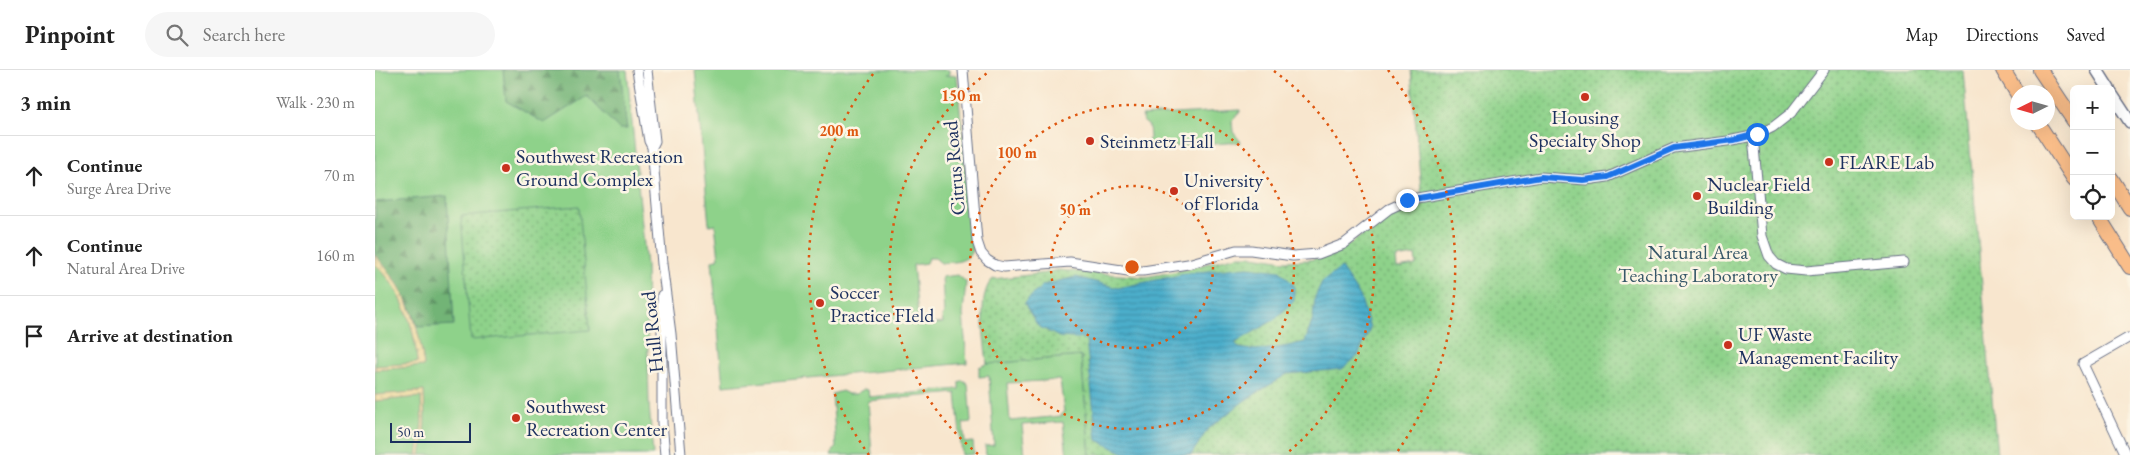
<!DOCTYPE html>
<meta charset="utf-8">
<style>
body{margin:0;font-family:"EB Garamond",serif;background:#f6f6f6;color:#222}
.controls{position:absolute;right:15px;top:15px;display:grid;overflow:hidden;border-radius:8px;box-shadow:0 5px 20px #0002}
.controls button{width:45px;height:45px;display:grid;place-items:center;padding:0;border:0;border-bottom:1px solid #e0e0e0;background:#fff;color:#222;font:25px sans-serif}
.compass{position:absolute;left:1635px;top:15px;width:45px;height:45px;border-radius:50%;background:#fff;box-shadow:0 5px 20px #0002;rotate:265deg}
.scale{position:absolute;left:15px;bottom:12px;width:81px;box-sizing:border-box;padding-left:5px;border:2px solid #1b2f5e;border-top:0;font-size:14px;line-height:18px;white-space:nowrap;color:#1b2f5e;-webkit-text-stroke:4px #fcf5e5;paint-order:stroke}
.stop{position:absolute;width:15px;height:15px;margin:-11px;border:4px solid #1a73e8;border-radius:50%;background:#fff}
.stop.end{background:#1a73e8;border-color:#fff;box-shadow:0 1px 5px #0008}
.list{margin:0;padding:0;list-style:none}
h2{display:flex;justify-content:space-between;align-items:center;height:65px;margin:0;padding:0 20px;font-size:21px}
h2 small{font-size:16px;font-weight:400;color:#767676}
.list li{display:grid;grid-template-columns:32px 1fr auto;gap:15px;align-items:center;box-sizing:border-box;height:80px;padding:0 20px;border-top:1px solid #e0e0e0}
.list b{display:block;font-size:19px;white-space:nowrap}
.list p{margin:0;font-size:16px;white-space:nowrap;color:#767676}
.list em{font-size:16px;font-style:normal;color:#767676}
.icon{flex:none;width:28px;height:28px;fill:none;stroke:currentColor;stroke-width:2;stroke-linecap:round;stroke-linejoin:round}
.map{position:relative;flex:none;width:1755px;height:385px;overflow:hidden}
header{display:flex;align-items:center;gap:30px;box-sizing:border-box;height:70px;padding:0 25px;background:#fff;border-bottom:1px solid #e0e0e0}
header strong{font-size:24px}
nav{display:flex;gap:28px;margin-inline-start:auto;font-size:18px}
.search{width:350px;height:45px;background:#f6f6f6;display:flex;align-items:center;gap:12px;box-sizing:border-box;padding:0 18px;border-radius:28px;color:#767676;font-size:19px}
main{display:flex}
aside{flex:1;background:#fff}
.map>svg:first-child{display:block}
.green{fill:#8ed28a;stroke:#548074;fill-rule:evenodd}
.forest{fill:url(#forest-firs);stroke:#46726a}
.sand{fill:url(#sand-dots);stroke:#84847e}
.park{fill:url(#park-dots);stroke:#548074;fill-rule:evenodd}
.water{fill:url(#water-rules);stroke:#346e94}
.lines{fill:none;stroke-linecap:round;stroke-linejoin:round}
.minor-casing{stroke:#686f85;stroke-width:11}
.tertiary-casing{stroke:#686f85;stroke-width:14}
.primary-casing{stroke:#686f85;stroke-width:16}
.minor{stroke:#fff;stroke-width:9}
.tertiary{stroke:#fff;stroke-width:11}
.primary{stroke:#f9bd89;stroke-width:14}
.route{stroke:#1a73e8;stroke-width:6}
.ring{fill:none;stroke:#de5710;stroke-width:2.5;stroke-dasharray:2.5 5}
.poi-dot{fill:#c8321e;stroke:#fcf5e5;stroke-width:2}
.labels{text-anchor:middle;stroke-width:5;stroke-linejoin:round;paint-order:stroke}
.poi-label{font-size:20px;fill:#1b2f5e;stroke:#fcf5e5;text-anchor:start}
.street-label{font-size:20px;fill:#1b2f5e;stroke:#fcf5e5}
.park-label{font-size:20px;fill:#385869;stroke:#fcf5e5}
.centre{fill:#de5710;stroke:#fcf5e5;stroke-width:2.5}
.ring-label{font-size:15px;text-anchor:middle;font-weight:bold;fill:#de5710;stroke:#fcf5e5;stroke-width:5;stroke-linejoin:round;paint-order:stroke}
</style>
<header>
<strong>Pinpoint</strong>
<div class="search"><svg class="icon" aria-label="search" viewBox="0 0 24 24"><circle cx="10" cy="10" r="6"/><path d="M15 15l6 6"/></svg>Search here</div>
<nav><a>Map</a><a>Directions</a><a>Saved</a></nav>
</header>
<main>
<aside>
<h2>3 min<small>Walk · 230 m</small></h2>
<ul class="list">
<li><svg class="icon" aria-label="ahead" viewBox="0 0 24 24"><path d="M12 20V5M6 11l6-6 6 6"/></svg><div><b>Continue</b><p>Surge Area Drive</p></div><em>70 m</em></li>
<li><svg class="icon" aria-label="ahead" viewBox="0 0 24 24"><path d="M12 20V5M6 11l6-6 6 6"/></svg><div><b>Continue</b><p>Natural Area Drive</p></div><em>160 m</em></li>
<li><svg class="icon" aria-label="arrive" viewBox="0 0 24 24"><path d="M6 21V4h12l-3 4 3 4H6"/></svg><div><b>Arrive at destination</b></div></li>
</ul>
</aside>
<div class="map">
<svg width="1755" height="385" viewBox="0 0 1755 385">
<defs>
<pattern id="forest-firs" width="22" height="20" patternUnits="userSpaceOnUse" patternTransform="scale(1.25)"><rect width="22" height="20" fill="#72b476"/><path d="M5 1l3.5 6h-7zM16 11l3.5 6h-7z" fill="#5d9364"/></pattern>
<pattern id="sand-dots" width="8" height="8" patternUnits="userSpaceOnUse" patternTransform="scale(1.25)"><rect width="8" height="8" fill="#eeda9e"/><path d="M2 2h.1M6 6h.1" fill="none" stroke="#ccbb8a" stroke-width="1.8" stroke-linecap="round"/></pattern>
<pattern id="park-dots" width="8" height="8" patternUnits="userSpaceOnUse" patternTransform="scale(1.25)"><rect width="8" height="8" fill="#8ed28a"/><path d="M2 2h.1M6 6h.1" fill="none" stroke="#73ab74" stroke-width="1.8" stroke-linecap="round"/></pattern>
<pattern id="water-rules" width="6" height="5" patternUnits="userSpaceOnUse" patternTransform="scale(1.25)"><rect width="6" height="5" fill="#4caecb"/><path d="M0 2.5h6" fill="none" stroke="#3e8ea8"/></pattern>
</defs>
<rect width="100%" height="100%" fill="#fcf5e5"/>
<filter id="ink" filterUnits="userSpaceOnUse"><feTurbulence type="fractalNoise" baseFrequency=".02" numOctaves="2"/><feDisplacementMap in="SourceGraphic" scale="10" xChannelSelector="R" yChannelSelector="G"/><feConvolveMatrix kernelMatrix="1 2 1 2 8 2 1 2 1" color-interpolation-filters="sRGB"/></filter>
<filter id="wash" filterUnits="userSpaceOnUse"><feTurbulence type="fractalNoise" baseFrequency=".0096" numOctaves="4" result="noise"/><feDisplacementMap in="SourceGraphic" scale="20" xChannelSelector="R" yChannelSelector="G"/><feGaussianBlur stdDeviation="1.12" result="paint"/><feColorMatrix in="noise" values="0 0 0 0 0 0 0 0 0 0 0 0 0 0 0 0 0 1.4 0 .05"/><feComposite in="paint" operator="in"/></filter>
<g filter="url(#wash)">
<rect width="100%" height="100%" fill="#f8e6ce"/>
<path class="green" d="M 0,0 L 252,0 L 271,196 L 274,334 L 278,385 L 0,385 Z
M 320,0 L 574,0 L 574,5 L 570,6 L 582,5 L 597,180 C 593,193 578,192 566,193 L 560,188 L 553,188 L 551,193 L 538,195 L 544,256 L 568,253 L 567,246 L 569,245 L 567,207 L 583,205 L 591,212 L 588,244 L 592,293 L 348,316 L 337,191 L 344,188 L 340,154 L 334,155 Z
M 865,40 L 865,42 L 857,51 L 858,62 L 866,72 L 770,79 L 769,75 L 775,68 L 774,56 L 768,51 L 767,46 Z
M 706,286 L 715,385 L 692,385 L 688,352 L 647,355 L 650,385 L 611,385 L 610,376 L 619,375 L 614,306 L 604,307 L 604,297 L 612,294 ZM 685,310 L 689,342 L 687,343 L 687,346 L 635,351 L 632,313 Z
M 588,310 L 593,314 L 596,352 L 588,353 L 590,373 L 598,372 L 599,384 L 587,385 L 581,323 L 493,331 L 497,385 L 456,385 L 461,377 L 457,324 L 467,321 L 473,324 L 481,324 L 489,319 L 493,320 L 494,327 L 584,319 L 584,312 Z"/>
<path class="forest" d="M 128,0 L 245,0 L 252,59 L 244,59 L 212,26 L 169,53 L 131,31 Z
M 72,126 L 79,255 L 43,257 L 34,234 L 0,186 L 0,132 Z"/>
<path class="sand" d="M 0,185 C 32,220 43,249 49,296 L 0,300 L 0,296 L 42,293 C 40,257 27,219 0,194 Z
M 49,321 C 50,343 51,363 46,385 L 42,385 L 47,353 L 46,327 L 0,331 L 0,325 Z"/>
<path class="park" d="M 1036,0 L 1588,0 L 1622,385 L 715,385 L 706,286 L 612,294 C 610,272 601,224 618,209 L 672,203 L 683,200 L 770,207 L 803,201 L 862,186 L 878,186 L 909,191 L 935,190 L 962,183 L 1020,142 L 1047,132 ZM 1040,185 L 1041,195 L 1022,198 L 1021,188 Z
M 204,136 L 215,260 L 96,270 L 86,146 Z"/>
<path class="water" d="M 873,197 L 905,201 L 919,215 L 919,231 L 899,250 L 860,273 L 864,278 C 885,283 909,277 930,272 L 938,249 L 940,227 L 947,212 L 966,198 L 985,226 L 995,258 L 983,286 L 967,299 L 912,304 L 869,331 L 833,359 L 816,385 L 749,383 L 722,370 L 711,269 L 684,267 L 663,256 L 649,233 L 668,215 L 701,207 L 743,218 L 814,203 Z"/>
</g>
<g filter="url(#ink)">
<g class="lines">
<defs>
<path id="minor" d="M 262,0 L 274,71 L 277,77 L 287,194 L 296,264 L 306,385
M 272,0 L 280,71 L 277,77
M 588,0 L 602,171 L 606,183 L 612,190 L 620,195 L 629,197 L 695,192 L 753,201 L 768,201 L 813,194 L 861,180 L 876,180 L 918,186 L 943,184 L 969,174 L 1014,139 L 1036,129 L 1166,107 L 1211,110 L 1233,107 L 1299,78 L 1353,71 L 1382,65 L 1398,57 L 1416,43 L 1449,0
M 1378,66 L 1387,166 L 1394,186 L 1401,194 L 1411,199 L 1431,201 L 1529,192
M 287,225 L 287,353 L 290,385
M 1751,385 L 1708,294 L 1753,268"/>
<path id="tertiary" d="M 1722,0 L 1734,19
M 1736,23 L 1755,52"/>
<path id="primary" d="M 1628,0 L 1642,23
M 1665,0 L 1699,51
M 1662,52 L 1699,109
M 1736,108 L 1755,138
M 1723,146 L 1755,197"/>
</defs>
<use href="#minor" class="minor-casing"/>
<use href="#tertiary" class="tertiary-casing"/>
<use href="#primary" class="primary-casing"/>
<use href="#minor" class="minor"/>
<use href="#tertiary" class="tertiary"/>
<use href="#primary" class="primary"/>
</g>
</g>
<g class="lines" filter="url(#ink)">
<path class="route" d="M 1032,130 L 1166,107 L 1208,110 L 1233,107 L 1299,78 L 1359,70 L 1382,64"/>
</g>
<g class="ring">
<circle cx="757" cy="197" r="81"/>
<circle cx="757" cy="197" r="162"/>
<path d="M603 384A242 242 0 0 1 615 1M899 1A242 242 0 0 1 911 384"/>
<path d="M494 385A323 323 0 0 1 501 0M1013 0A323 323 0 0 1 1020 385"/>
</g>
<g class="poi-dot">
<circle cx="1210" cy="27" r="5"/>
<circle cx="715" cy="71" r="5"/>
<circle cx="1454" cy="92" r="5"/>
<circle cx="131" cy="98" r="5"/>
<circle cx="799" cy="121" r="5"/>
<circle cx="1322" cy="126" r="5"/>
<circle cx="445" cy="233" r="5"/>
<circle cx="1353" cy="275" r="5"/>
<circle cx="141" cy="348" r="5"/>
</g>
<g class="labels">
<g class="poi-label">
<text x="1210" y="54" text-anchor="middle">Housing<tspan x="1210" dy="23">Specialty Shop</tspan></text>
<text x="725" y="78">Steinmetz Hall</text>
<text x="141" y="93">Southwest Recreation<tspan x="141" dy="23">Ground Complex</tspan></text>
<text x="1464" y="99">FLARE Lab</text>
<text x="809" y="117">University<tspan x="809" dy="23">of Florida</tspan></text>
<text x="1332" y="121">Nuclear Field<tspan x="1332" dy="23">Building</tspan></text>
<text x="455" y="229">Soccer<tspan x="455" dy="23">Practice FIeld</tspan></text>
<text x="1363" y="271">UF Waste<tspan x="1363" dy="23">Management Facility</tspan></text>
<text x="151" y="343">Southwest<tspan x="151" dy="23">Recreation Center</tspan></text>
</g>
<g class="street-label">
<text transform="translate(579 98) rotate(-95)" y="7">Citrus Road</text>
<text transform="translate(277 262) rotate(-96)" y="7">Hull Road</text>
</g>
<g class="park-label">
<text x="1323" y="189">Natural Area<tspan x="1323" dy="23">Teaching Laboratory</tspan></text>
</g>
</g>
<circle cx="757" cy="197" r="8" class="centre"/>
<g class="ring-label">
<text x="586" y="31">150 m</text>
<text x="464" y="66">200 m</text>
<text x="642" y="88">100 m</text>
<text x="700" y="145">50 m</text>
</g>
</svg>
<div class="controls">
<button>+</button>
<button>−</button>
<button><svg class="icon" aria-label="locate" viewBox="0 0 24 24"><circle cx="12" cy="12" r="6"/><path d="M12 2v4M12 18v4M2 12h4M18 12h4"/></svg></button>
</div>
<svg class="compass" viewBox="-18 -18 36 36"><path d="M0-13l5 13h-10z" fill="#e53935"/><path d="M0 13l5-13h-10z" fill="#767676"/></svg>
<div class="scale">50 m</div>
<div class="stop" style="left:1382px;top:64px"></div>
<div class="stop end" style="left:1032px;top:130px"></div>
</div>
</main>
